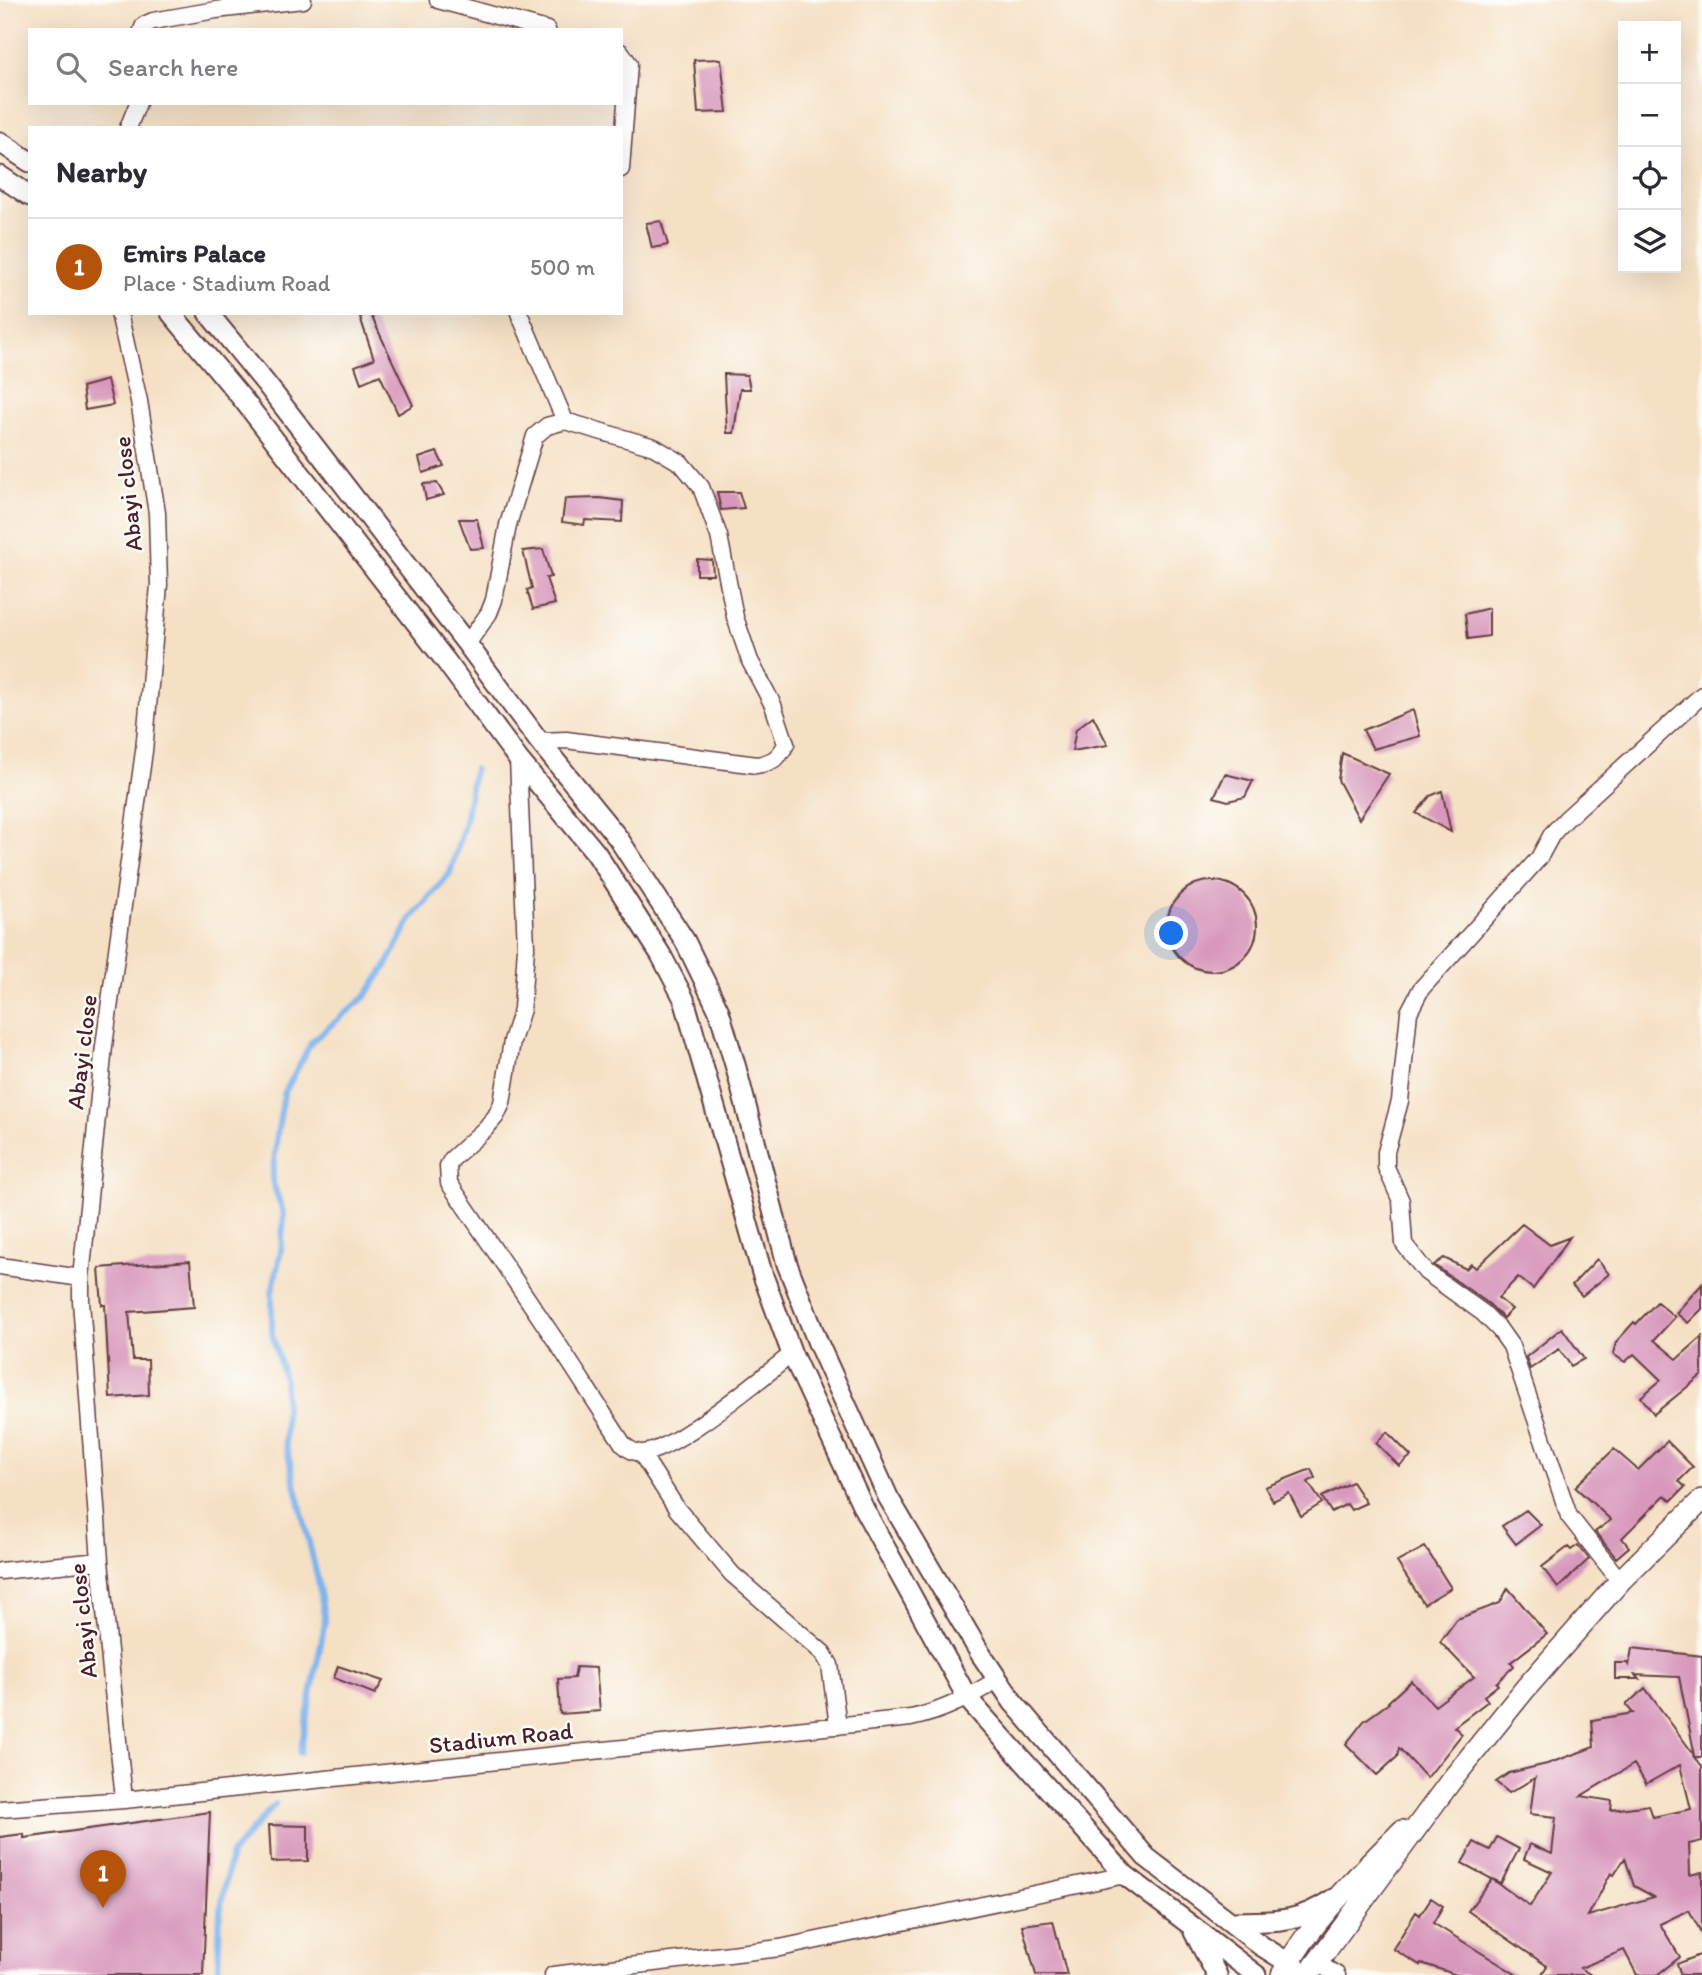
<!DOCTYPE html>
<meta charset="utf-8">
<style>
body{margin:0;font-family:Itim,sans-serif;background:#f2f2f3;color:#2b2b33}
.controls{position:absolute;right:21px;top:21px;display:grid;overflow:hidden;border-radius:0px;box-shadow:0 7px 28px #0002}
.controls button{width:63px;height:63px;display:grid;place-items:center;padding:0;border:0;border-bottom:2px solid #e1e1e2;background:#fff;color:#2b2b33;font:35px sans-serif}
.you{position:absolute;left:1172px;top:934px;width:24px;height:24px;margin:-18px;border:5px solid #fff;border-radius:50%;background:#1a73e8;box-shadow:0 0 0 10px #1a73e833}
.badge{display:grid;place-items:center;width:46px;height:46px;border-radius:50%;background:#b45309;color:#fff;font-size:23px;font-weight:700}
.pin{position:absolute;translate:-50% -58px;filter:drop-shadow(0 2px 4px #0008)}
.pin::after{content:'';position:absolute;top:37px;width:24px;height:21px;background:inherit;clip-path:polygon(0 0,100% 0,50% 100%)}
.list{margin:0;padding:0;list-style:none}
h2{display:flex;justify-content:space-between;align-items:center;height:91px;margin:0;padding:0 28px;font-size:30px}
h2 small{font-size:23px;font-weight:400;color:#7c7c81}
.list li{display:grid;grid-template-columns:46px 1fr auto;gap:21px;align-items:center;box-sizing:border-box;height:98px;padding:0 28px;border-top:2px solid #e1e1e2}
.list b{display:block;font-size:26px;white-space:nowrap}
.list p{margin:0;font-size:23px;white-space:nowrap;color:#7c7c81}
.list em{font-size:23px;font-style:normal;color:#7c7c81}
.icon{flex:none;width:38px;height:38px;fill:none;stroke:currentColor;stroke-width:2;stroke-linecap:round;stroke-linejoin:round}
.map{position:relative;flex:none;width:1702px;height:1975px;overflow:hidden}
.search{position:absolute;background:#fff;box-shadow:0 7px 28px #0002;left:28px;top:28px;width:595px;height:77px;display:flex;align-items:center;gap:18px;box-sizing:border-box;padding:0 24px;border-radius:0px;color:#7c7c81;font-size:26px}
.panel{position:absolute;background:#fff;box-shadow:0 7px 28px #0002;left:28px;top:126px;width:595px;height:189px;border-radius:0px}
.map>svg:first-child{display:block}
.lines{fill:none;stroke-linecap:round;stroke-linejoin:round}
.stream{stroke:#7db4ec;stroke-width:6}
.building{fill:#d898bc;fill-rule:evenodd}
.minor-casing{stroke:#643c42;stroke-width:19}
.tertiary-casing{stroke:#643c42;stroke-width:23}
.secondary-casing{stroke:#643c42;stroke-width:24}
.minor{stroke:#fff;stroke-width:16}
.tertiary{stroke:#fff;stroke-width:19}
.secondary{stroke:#fff;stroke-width:21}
.labels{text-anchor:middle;stroke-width:5;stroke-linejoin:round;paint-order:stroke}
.street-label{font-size:24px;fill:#4a1f2b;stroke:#fdfcf7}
</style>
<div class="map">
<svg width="1702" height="1975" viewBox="0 0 1702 1975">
<rect width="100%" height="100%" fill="#fdfcf7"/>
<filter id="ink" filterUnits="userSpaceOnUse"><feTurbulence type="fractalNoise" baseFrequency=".0143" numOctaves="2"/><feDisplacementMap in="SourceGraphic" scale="14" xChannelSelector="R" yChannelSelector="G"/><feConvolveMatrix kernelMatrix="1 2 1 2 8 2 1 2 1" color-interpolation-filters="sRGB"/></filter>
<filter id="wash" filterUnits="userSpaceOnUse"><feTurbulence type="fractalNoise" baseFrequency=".00686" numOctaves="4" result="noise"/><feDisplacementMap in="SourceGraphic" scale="28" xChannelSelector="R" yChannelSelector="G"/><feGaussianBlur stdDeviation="1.57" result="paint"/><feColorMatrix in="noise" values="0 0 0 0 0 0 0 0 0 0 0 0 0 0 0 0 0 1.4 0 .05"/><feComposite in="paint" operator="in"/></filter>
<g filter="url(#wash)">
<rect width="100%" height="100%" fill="#f5e0c4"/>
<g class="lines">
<path class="stream" d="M 300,1753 L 325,1622 L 318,1580 L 285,1441 L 285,1382 L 272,1334 L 272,1292 L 281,1251 L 284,1215 L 272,1180 L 277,1135 L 284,1094 L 312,1041 L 365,997 L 386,967 L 411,919 L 450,873 L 465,822 L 474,769
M 218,1975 L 220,1911 L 231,1854 L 275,1804"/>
</g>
<g id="blocks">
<path class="building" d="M 721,59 L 727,112 L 698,113 L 694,60 Z
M 661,221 L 668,245 L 652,248 L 646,223 Z
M 370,313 L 413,405 L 398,414 L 380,375 L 361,383 L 355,366 L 374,359 L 360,317 Z
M 724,374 L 747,375 L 750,389 L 740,389 L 734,433 L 727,433 Z
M 107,380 L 113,405 L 85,410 L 82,387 Z
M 437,452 L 444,466 L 423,473 L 419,458 Z
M 437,483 L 444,495 L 426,500 L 423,484 Z
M 717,492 L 739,492 L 744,508 L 721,510 Z
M 599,498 L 623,501 L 622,522 L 585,520 L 584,525 L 562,522 L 565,499 Z
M 459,519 L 477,519 L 484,548 L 470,549 Z
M 543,549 L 551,577 L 546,578 L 555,604 L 533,609 L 527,590 L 532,588 L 523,551 Z
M 697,559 L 712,560 L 713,575 L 697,575 Z
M 1489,608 L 1489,636 L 1468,639 L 1465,614 Z
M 1413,710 L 1420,736 L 1373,749 L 1363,730 Z
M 1093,716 L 1108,745 L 1072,751 L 1076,729 Z
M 1342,753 L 1389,774 L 1359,819 L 1338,780 Z
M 1225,774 L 1253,781 L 1245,797 L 1228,801 L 1214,797 Z
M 1442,791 L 1451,832 L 1416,813 L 1430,796 Z
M1167 926a45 45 0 1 1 90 0a45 45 0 1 1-90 0Z
M 1522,1224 L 1550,1245 L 1570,1237 L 1533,1289 L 1518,1277 L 1498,1298 L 1512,1309 L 1503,1318 L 1489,1304 L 1434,1265 L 1444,1258 L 1466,1269 L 1471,1264 L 1476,1268 Z
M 1597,1259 L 1609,1274 L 1582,1296 L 1572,1285 Z
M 190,1261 L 194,1307 L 129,1312 L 133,1360 L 148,1360 L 149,1395 L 110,1398 L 105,1305 L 102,1305 L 99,1268 Z
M 1702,1284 L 1702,1309 L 1688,1323 L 1676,1313 Z
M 1657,1302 L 1675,1317 L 1654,1340 L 1677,1359 L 1702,1337 L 1702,1375 L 1654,1414 L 1641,1397 L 1661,1380 L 1634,1354 L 1625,1362 L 1613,1354 L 1616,1342 L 1634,1322 L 1636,1324 Z
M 1562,1328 L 1584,1359 L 1571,1366 L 1559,1349 L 1530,1369 L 1526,1357 Z
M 1387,1432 L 1411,1456 L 1399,1466 L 1376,1443 Z
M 1667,1441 L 1693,1467 L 1679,1481 L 1685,1487 L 1671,1501 L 1665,1495 L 1622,1538 L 1629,1547 L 1616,1558 L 1595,1532 L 1611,1520 L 1575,1487 L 1614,1449 L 1638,1470 Z
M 1311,1469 L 1315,1478 L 1308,1482 L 1322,1503 L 1301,1516 L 1289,1493 L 1273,1501 L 1265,1487 Z
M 1352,1482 L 1366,1503 L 1351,1510 L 1347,1504 L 1331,1512 L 1322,1497 Z
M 1526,1510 L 1541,1525 L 1516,1544 L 1502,1526 Z
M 1578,1545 L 1589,1559 L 1558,1588 L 1542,1567 L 1568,1547 L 1571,1550 Z
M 1425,1547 L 1451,1588 L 1424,1604 L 1397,1562 Z
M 1508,1588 L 1547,1634 L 1511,1662 L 1514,1666 L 1496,1683 L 1498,1685 L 1484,1696 L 1488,1701 L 1454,1727 L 1462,1734 L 1427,1778 L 1399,1748 L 1397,1757 L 1377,1775 L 1346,1744 L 1364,1721 L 1389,1703 L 1388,1702 L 1411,1681 L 1435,1706 L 1474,1677 L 1440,1642 L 1457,1619 L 1500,1603 Z
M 1632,1648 L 1702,1656 L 1702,1757 L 1695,1757 L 1702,1766 L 1702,1841 L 1689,1844 L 1690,1875 L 1702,1872 L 1702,1934 L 1689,1910 L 1660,1924 L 1680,1957 L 1657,1975 L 1637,1975 L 1624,1950 L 1580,1968 L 1591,1975 L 1541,1975 L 1547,1966 L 1468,1911 L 1492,1879 L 1462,1863 L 1474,1842 L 1490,1850 L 1497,1837 L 1519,1849 L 1501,1883 L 1492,1879 L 1530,1906 L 1552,1872 L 1524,1859 L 1530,1844 L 1552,1854 L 1556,1817 L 1530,1814 L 1535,1778 L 1509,1793 L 1496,1782 L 1509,1773 L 1547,1764 L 1594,1747 L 1592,1720 L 1633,1713 L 1626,1705 L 1645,1688 L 1695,1756 L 1679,1677 L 1635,1675 L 1639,1679 L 1615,1679 L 1615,1663 L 1627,1663 L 1629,1666 ZM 1634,1764 L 1646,1784 L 1680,1765 L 1691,1809 L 1653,1817 L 1649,1805 L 1611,1810 L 1612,1801 L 1581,1796 ZM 1625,1858 L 1634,1886 L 1654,1897 L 1588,1916 L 1611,1873 L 1614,1875 Z
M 338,1666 L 383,1681 L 375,1694 L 334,1678 Z
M 576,1667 L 596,1668 L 600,1711 L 560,1714 L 558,1679 L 574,1678 Z
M 210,1812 L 203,1975 L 0,1975 L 0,1837 L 24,1834 L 24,1838 Z
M 269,1825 L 308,1826 L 308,1861 L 271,1862 Z
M 1431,1898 L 1443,1906 L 1433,1923 L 1517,1975 L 1457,1975 L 1421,1963 L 1420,1965 L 1393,1949 L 1416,1912 L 1420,1915 Z
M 1053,1921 L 1067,1975 L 1036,1975 L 1022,1925 Z
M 1702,1954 L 1702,1975 L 1681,1975 L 1677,1964 Z"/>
</g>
</g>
<g filter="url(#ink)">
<use href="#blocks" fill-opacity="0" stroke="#643c42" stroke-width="2"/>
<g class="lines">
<defs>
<path id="minor" d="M 438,0 L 547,30
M 142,30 L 144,25 L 153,21 L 216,10 L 303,0
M 621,52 L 629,64 L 621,169
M 128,128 L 138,103
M 119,313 L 139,401 L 157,513 L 159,585 L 144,751 L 104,1046 L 81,1278 L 81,1301 L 100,1561 L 124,1800
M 519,313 L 565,421
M 467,644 L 489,613 L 494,600 L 508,525 L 535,436 L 547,426 L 565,421 L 654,447 L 681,463 L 701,487 L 719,536 L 735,617 L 750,661 L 773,705 L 786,744 C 779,758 773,762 757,765 L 566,740 L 539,741
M 518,759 L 526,947 L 522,1009 L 512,1041 L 502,1103 L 496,1116 L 485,1129 L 452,1159 L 448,1166 L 449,1183 L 560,1347 L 623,1444 C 628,1449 634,1453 642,1453 C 674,1452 763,1376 792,1354
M 0,1266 L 81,1278
M 641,1453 L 677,1509 L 732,1574 L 823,1653 L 830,1665 L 838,1726
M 0,1571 L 100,1561
M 1620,1581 L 1569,1516 L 1511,1346 L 1499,1329 L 1483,1313 L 1426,1272 L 1404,1244 L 1401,1201 L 1386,1167 L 1386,1152 L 1400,1101 L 1409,1012 L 1421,989 L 1539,858 L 1552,834 L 1566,819 L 1702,695
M 0,1809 L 124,1800 L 911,1718 C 944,1711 970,1697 998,1679
M 1317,1963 L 1337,1975
M 553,1975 L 780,1948 L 1125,1875"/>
<path id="tertiary" d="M 0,142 L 30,162
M 0,176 L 30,196
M 171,313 L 245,402 L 445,660 L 518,759 L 596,853 L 661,955 L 684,999 L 762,1273 L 792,1354 L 864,1509 L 968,1699 L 1125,1875 L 1256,1975
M 208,313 L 267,385 L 467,644 L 539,741 L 618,838 L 685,941 L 719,1011 L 736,1068 L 787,1264 L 818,1343 L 888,1497 L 980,1653 L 1013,1702 L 1146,1857 L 1260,1945 L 1308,1975
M 1231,1922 C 1275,1921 1296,1924 1333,1899
M 1194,1932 L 1217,1975"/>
<path id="secondary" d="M 1282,1975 C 1312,1919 1358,1876 1402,1831
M 1308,1975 L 1450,1782 L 1525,1689 L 1620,1581 L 1702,1500"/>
</defs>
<use href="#minor" class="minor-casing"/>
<use href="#tertiary" class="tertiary-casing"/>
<use href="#secondary" class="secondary-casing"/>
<use href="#minor" class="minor"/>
<use href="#tertiary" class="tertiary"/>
<use href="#secondary" class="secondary"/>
</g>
</g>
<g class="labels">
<g class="street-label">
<text transform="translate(128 494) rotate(-96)" y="8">Abayi close</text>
<text transform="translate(82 1052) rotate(-83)" y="8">Abayi close</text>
<text transform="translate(83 1621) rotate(-96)" y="8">Abayi close</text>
<text transform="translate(501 1738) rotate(-6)" y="8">Stadium Road</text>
</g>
</g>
</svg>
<div class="controls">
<button>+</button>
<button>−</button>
<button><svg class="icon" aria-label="locate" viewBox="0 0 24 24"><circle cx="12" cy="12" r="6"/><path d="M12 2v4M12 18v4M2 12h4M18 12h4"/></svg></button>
<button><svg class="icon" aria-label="layers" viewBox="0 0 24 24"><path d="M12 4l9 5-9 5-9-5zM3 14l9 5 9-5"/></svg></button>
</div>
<div class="you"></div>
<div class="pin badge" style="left:103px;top:1908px">1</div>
<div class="search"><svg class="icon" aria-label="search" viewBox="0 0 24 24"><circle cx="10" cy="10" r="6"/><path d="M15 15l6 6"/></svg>Search here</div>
<section class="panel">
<h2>Nearby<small></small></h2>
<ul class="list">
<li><span class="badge">1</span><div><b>Emirs Palace</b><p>Place · Stadium Road</p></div><em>500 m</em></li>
</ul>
</section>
</div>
